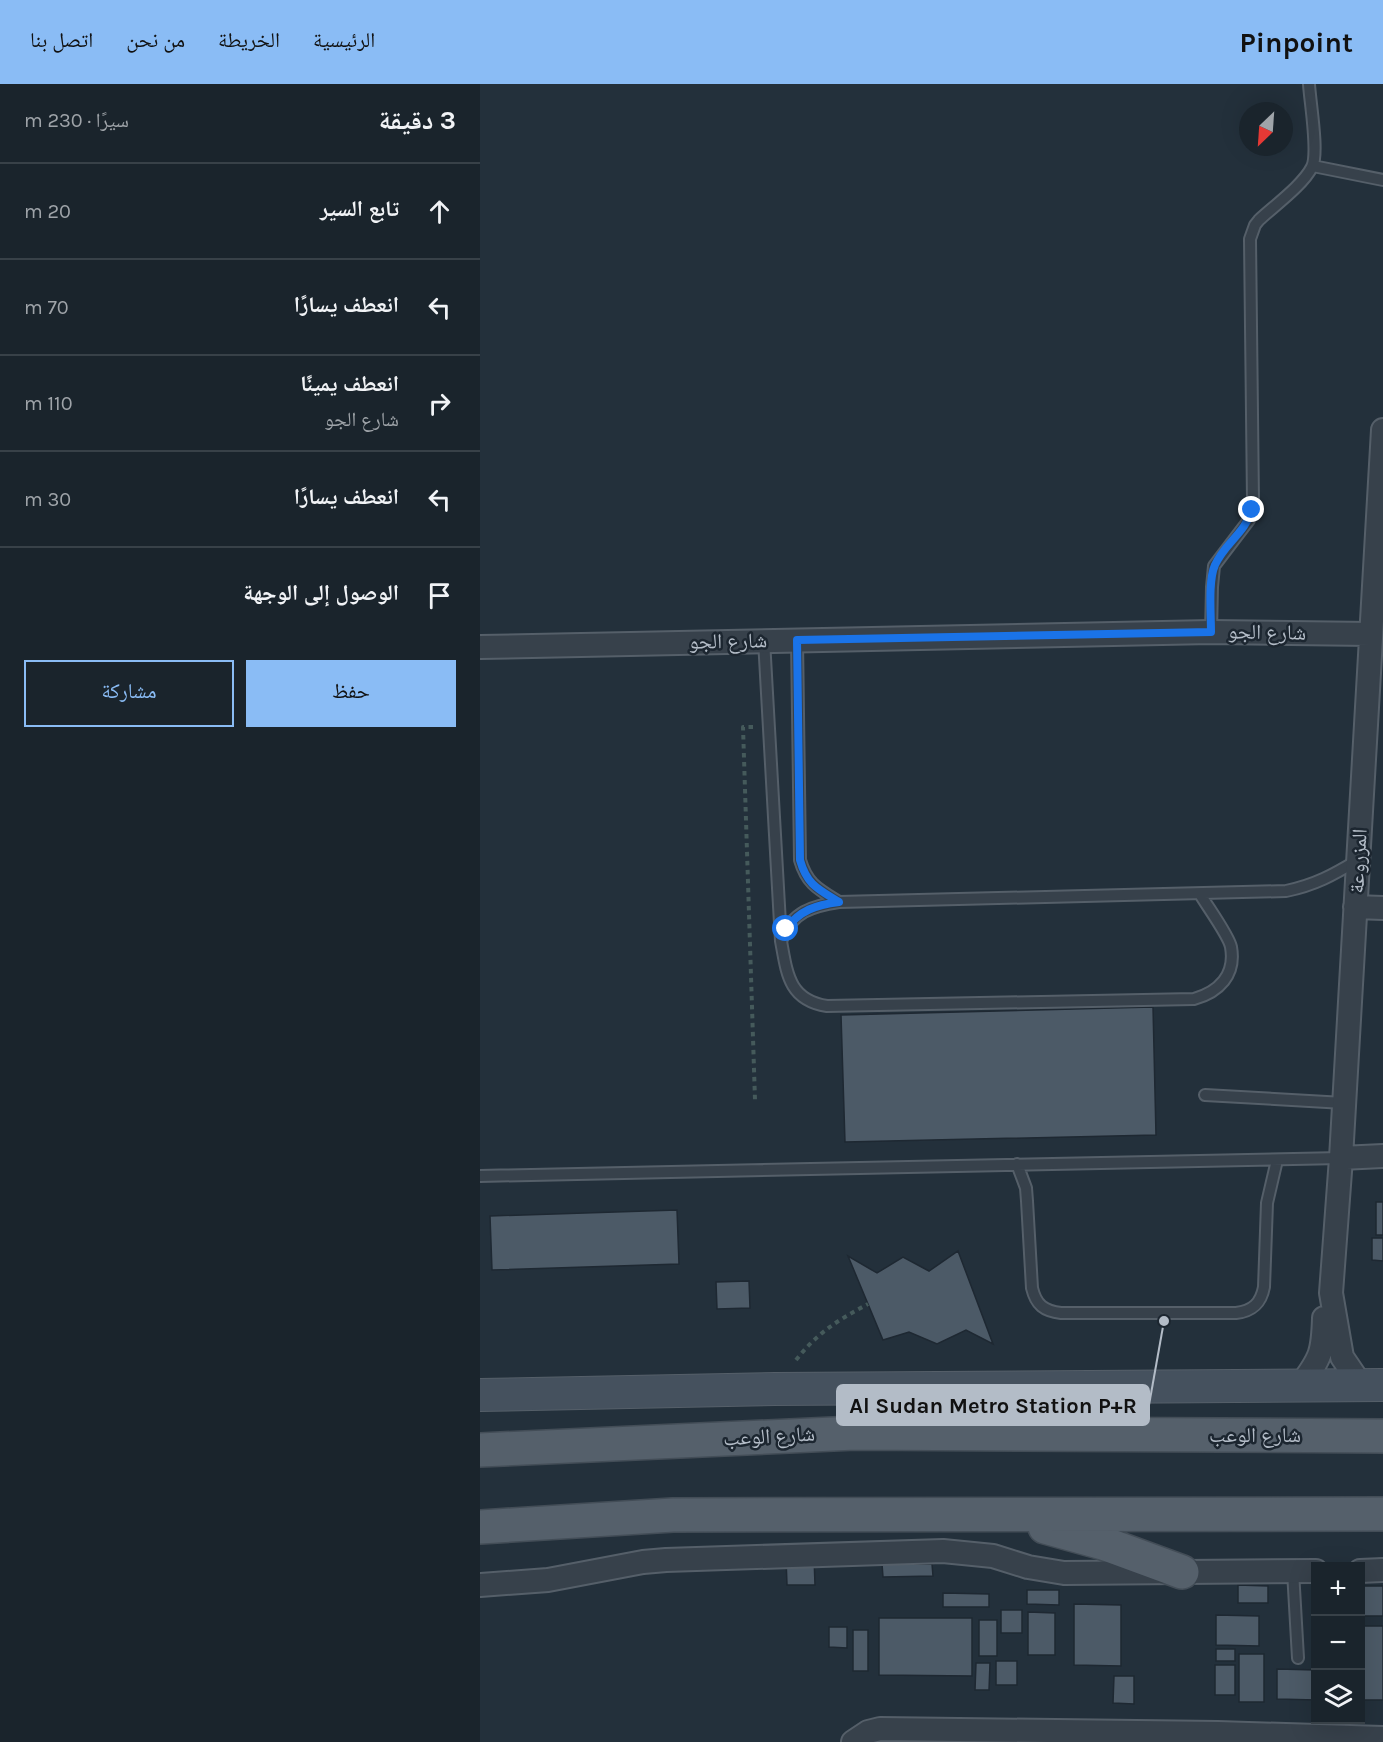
<!DOCTYPE html>
<html lang="ar">
<meta charset="utf-8">
<style>
body{margin:0;font-family:Karla,"Noto Naskh Arabic",sans-serif;background:#232c34;color:#f1f3f6;direction:rtl}
.controls{position:absolute;right:18px;bottom:18px;display:grid;overflow:hidden;border-radius:0px;box-shadow:0 6px 24px #0002}
.controls button{width:54px;height:54px;display:grid;place-items:center;padding:0;border:0;border-bottom:2px solid #384148;background:#1a242c;color:#f1f3f6;font:30px sans-serif}
.compass{position:absolute;left:759px;top:18px;width:54px;height:54px;border-radius:50%;background:#1a242c;box-shadow:0 6px 24px #0002;rotate:205deg}
.stop{position:absolute;width:18px;height:18px;margin:-14px;border:4px solid #1a73e8;border-radius:50%;background:#fff}
.stop.end{background:#1a73e8;border-color:#fff;box-shadow:0 2px 6px #0008}
.list{margin:0;padding:0;list-style:none}
h2{display:flex;justify-content:space-between;align-items:center;height:78px;margin:0;padding:0 24px;font-size:26px}
h2 small{font-size:20px;font-weight:400;color:#9fa4a9}
.list li{display:grid;grid-template-columns:39px 1fr auto;gap:18px;align-items:center;box-sizing:border-box;height:96px;padding:0 24px;border-top:2px solid #384148}
.list b{display:block;font-size:22px;white-space:nowrap}
.list p{margin:0;font-size:20px;white-space:nowrap;color:#9fa4a9}
.list em{font-size:20px;font-style:normal;color:#9fa4a9}
.actions{display:flex;gap:12px;padding:18px 24px}
.actions a{flex:1;padding:14px 0;border:2px solid #8abcf5;border-radius:0px;text-align:center;font-size:21px;color:#8abcf5}
.actions .main{background:#8abcf5;color:#111}
.icon{flex:none;width:33px;height:33px;fill:none;stroke:currentColor;stroke-width:2;stroke-linecap:round;stroke-linejoin:round}
.map{position:relative;flex:none;width:903px;height:1658px;overflow:hidden;direction:ltr}
header{display:flex;align-items:center;gap:36px;box-sizing:border-box;height:84px;padding:0 30px;background:#8abcf5;color:#111}
header strong{font-size:28px}
nav{display:flex;gap:33px;margin-inline-start:auto;font-size:21px}
main{display:flex}
aside{flex:1;background:#1a242c}
.map>svg:first-child{display:block}
.building{fill:#4c5a67;stroke:#1e2832;stroke-width:1.5}
.lines{fill:none;stroke-linecap:round;stroke-linejoin:round}
.lane-casing{stroke:#555f69;stroke-width:14}
.street-casing{stroke:#555f69;stroke-width:26}
.secondary-casing{stroke:#555f69;stroke-width:34}
.primary-casing{stroke:#434d57;stroke-width:36}
.path{stroke:#455a5b;stroke-width:4;stroke-dasharray:4.5 4.5;stroke-linecap:butt}
.lane{stroke:#37414b;stroke-width:10}
.street{stroke:#37414b;stroke-width:22}
.secondary{stroke:#45515e;stroke-width:32}
.primary{stroke:#55606b;stroke-width:33}
.route{stroke:#1a73e8;stroke-width:8}
.labels{text-anchor:middle;stroke-width:5;stroke-linejoin:round;paint-order:stroke}
.street-label{font-size:21px;fill:#b3bcc7;stroke:#1c2630}
.leader{fill:none;stroke:#b3bcc7;stroke-width:2}
.callout-dot{fill:#b3bcc7;stroke:#1c2630;stroke-width:2}
.callout{fill:#b3bcc7;stroke:#b3bcc7;stroke-width:2}
.callout-label{font-size:22px;text-anchor:middle;font-weight:bold;fill:#111}
</style>
<header>
<strong>Pinpoint</strong>
<nav><a>الرئيسية</a><a>الخريطة</a><a>من نحن</a><a>اتصل بنا</a></nav>
</header>
<main>
<div class="map">
<svg width="903" height="1658" viewBox="0 0 903 1658">
<rect width="100%" height="100%" fill="#23303b"/>
<path class="building" d="M 673,923 L 676,1051 L 365,1058 L 361,931 Z
M 896,1118 L 903,1118 L 903,1151 L 896,1151 Z
M 197,1126 L 199,1180 L 12,1186 L 10,1132 Z
M 892,1154 L 903,1154 L 903,1177 L 892,1176 Z
M 478,1167 L 513,1260 L 486,1246 L 457,1260 L 429,1248 L 403,1256 L 368,1172 L 397,1189 L 423,1173 L 449,1187 Z
M 269,1197 L 270,1224 L 237,1225 L 236,1198 Z
M 334,1473 L 335,1501 L 307,1501 L 306,1474 Z
M 402,1480 L 452,1480 L 453,1492 L 403,1493 Z
M 758,1501 L 788,1502 L 788,1519 L 758,1519 Z
M 880,1502 L 903,1502 L 903,1532 L 880,1532 Z
M 547,1506 L 579,1506 L 579,1521 L 547,1520 Z
M 463,1509 L 509,1510 L 509,1523 L 463,1523 Z
M 594,1520 L 641,1521 L 641,1582 L 594,1581 Z
M 521,1526 L 542,1526 L 542,1549 L 521,1549 Z
M 548,1528 L 575,1529 L 575,1571 L 548,1571 Z
M 736,1531 L 779,1532 L 779,1562 L 736,1561 Z
M 399,1534 L 492,1534 L 492,1592 L 399,1591 Z
M 499,1536 L 517,1536 L 517,1572 L 499,1572 Z
M 880,1542 L 903,1542 L 903,1616 L 880,1616 Z
M 349,1543 L 367,1543 L 367,1564 L 349,1563 Z
M 373,1546 L 388,1546 L 388,1587 L 373,1587 Z
M 736,1565 L 755,1565 L 755,1577 L 736,1577 Z
M 759,1570 L 784,1570 L 784,1618 L 759,1618 Z
M 516,1577 L 537,1577 L 537,1601 L 516,1601 Z
M 496,1579 L 510,1579 L 509,1606 L 495,1606 Z
M 735,1581 L 755,1581 L 755,1611 L 735,1611 Z
M 797,1585 L 836,1586 L 836,1616 L 797,1615 Z
M 634,1592 L 654,1592 L 654,1620 L 633,1619 Z"/>
<g class="lines">
<defs>
<path id="lane" d="M 833,82 L 903,96
M 731,548 L 732,503 L 734,482 L 769,436 L 773,417 L 770,155 L 775,141 L 779,136 C 794,122 823,101 832,83 C 839,69 830,18 829,0
M 284,556 L 301,857 C 307,890 309,916 347,922 L 714,915 C 739,908 756,891 751,863 C 749,852 727,822 720,810
M 317,556 L 320,776 C 327,800 338,805 359,818
M 302,855 C 312,828 332,822 359,818 L 806,807 C 835,801 853,791 878,776
M 725,1011 L 864,1019
M 537,1080 L 546,1104 L 547,1117 L 552,1204 C 556,1221 564,1227 581,1229 L 756,1229 C 773,1227 781,1219 784,1203 L 787,1119 L 797,1076
M 0,1092 L 861,1074
M 813,1487 L 818,1574"/>
<path id="street" d="M 0,563 L 731,548 L 891,550
M 875,823 L 903,824
M 861,1074 L 903,1072
M 881,1301 L 862,1273 L 851,1209 L 861,1074 L 903,346
M 820,1302 C 841,1274 843,1268 844,1234
M 880,1487 L 903,1486
M 0,1501 L 68,1496 L 163,1478 L 186,1476 L 463,1467 L 513,1472 L 548,1483 L 584,1489 L 836,1487
M 373,1658 L 388,1648 L 400,1645 L 738,1649 L 903,1654"/>
<path id="secondary" d="M 0,1311 L 295,1305 L 903,1301"/>
<path id="primary" d="M 0,1366 L 375,1349 L 903,1352
M 0,1443 L 193,1431 L 903,1430
M 565,1443 L 623,1459 L 702,1488"/>
</defs>
<use href="#lane" class="lane-casing"/>
<use href="#street" class="street-casing"/>
<use href="#secondary" class="secondary-casing"/>
<use href="#primary" class="primary-casing"/>
<path class="path" d="M 273,643 L 263,643 L 275,1016
M 316,1276 C 337,1249 358,1236 388,1220"/>
<use href="#lane" class="lane"/>
<use href="#street" class="street"/>
<use href="#secondary" class="secondary"/>
<use href="#primary" class="primary"/>
</g>
<g class="lines">
<path class="route" d="M 306,845 C 320,826 336,821 359,818 C 338,805 327,801 320,776 L 317,556 L 731,548 C 731,530 728,496 735,481 C 744,460 765,449 772,426"/>
</g>
<g class="labels">
<g class="street-label">
<text transform="translate(787 548) rotate(1)" y="7">شارع الجو</text>
<text transform="translate(248 557) rotate(-1)" y="7">شارع الجو</text>
<text transform="translate(878 777) rotate(-87)" y="7">المزروعة</text>
<text x="775" y="1358">شارع الوعب</text>
<text transform="translate(289 1352) rotate(-3)" y="7">شارع الوعب</text>
</g>
</g>
<path class="leader" d="M684 1237L669 1321"/>
<circle class="callout-dot" cx="684" cy="1237" r="6"/>
<rect class="callout" x="357" y="1301" width="312" height="40" rx="6"/>
<g class="callout-label">
<text x="513" y="1329">Al Sudan Metro Station P+R</text>
</g>
</svg>
<div class="controls">
<button>+</button>
<button>−</button>
<button><svg class="icon" aria-label="layers" viewBox="0 0 24 24"><path d="M12 4l9 5-9 5-9-5zM3 14l9 5 9-5"/></svg></button>
</div>
<svg class="compass" viewBox="-18 -18 36 36"><path d="M0-13l5 13h-10z" fill="#e53935"/><path d="M0 13l5-13h-10z" fill="#9fa4a9"/></svg>
<div class="stop" style="left:306px;top:845px"></div>
<div class="stop end" style="left:772px;top:426px"></div>
</div>
<aside>
<h2>3 دقيقة<small>سيرًا · 230 m</small></h2>
<ul class="list">
<li><svg class="icon" aria-label="ahead" viewBox="0 0 24 24"><path d="M12 20V5M6 11l6-6 6 6"/></svg><div><b>تابع السير</b></div><em>20 m</em></li>
<li><svg class="icon" aria-label="left" viewBox="0 0 24 24"><path d="M17 20v-9H6M10 6l-5 5 5 5"/></svg><div><b>انعطف يسارًا</b></div><em>70 m</em></li>
<li><svg class="icon" aria-label="right" viewBox="0 0 24 24"><path d="M7 20v-9h11M14 6l5 5-5 5"/></svg><div><b>انعطف يمينًا</b><p>شارع الجو</p></div><em>110 m</em></li>
<li><svg class="icon" aria-label="left" viewBox="0 0 24 24"><path d="M17 20v-9H6M10 6l-5 5 5 5"/></svg><div><b>انعطف يسارًا</b></div><em>30 m</em></li>
<li><svg class="icon" aria-label="arrive" viewBox="0 0 24 24"><path d="M6 21V4h12l-3 4 3 4H6"/></svg><div><b>الوصول إلى الوجهة</b></div></li>
</ul>
<div class="actions"><a class="main">حفظ</a><a>مشاركة</a></div>
</aside>
</main>
